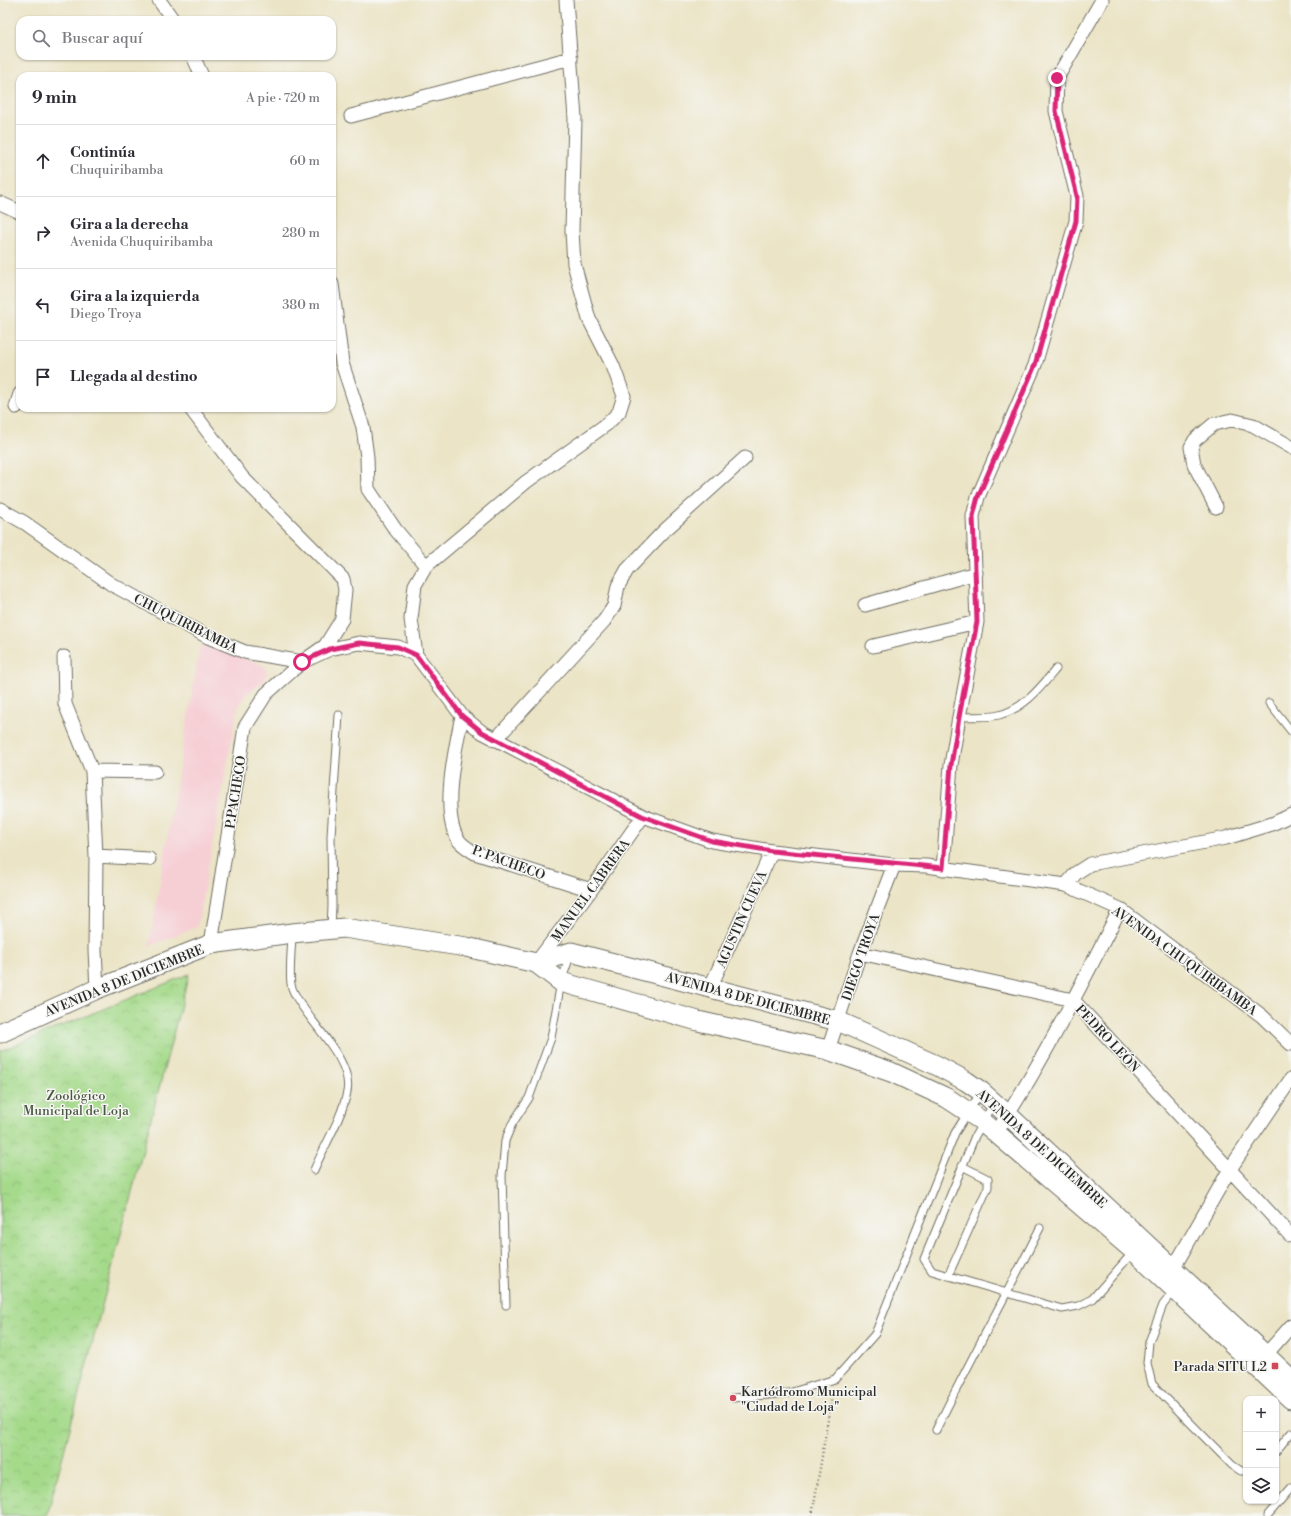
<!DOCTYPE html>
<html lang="es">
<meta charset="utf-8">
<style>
body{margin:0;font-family:"Libre Bodoni",serif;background:#f2f2f3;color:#2b2b33}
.controls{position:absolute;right:12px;bottom:12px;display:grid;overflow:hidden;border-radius:8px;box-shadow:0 1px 3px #0004}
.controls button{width:36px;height:36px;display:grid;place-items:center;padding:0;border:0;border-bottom:1px solid #e1e1e2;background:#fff;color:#2b2b33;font:20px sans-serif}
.stop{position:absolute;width:12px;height:12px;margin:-9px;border:3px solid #db2777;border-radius:50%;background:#fff}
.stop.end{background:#db2777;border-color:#fff;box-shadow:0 1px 4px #0008}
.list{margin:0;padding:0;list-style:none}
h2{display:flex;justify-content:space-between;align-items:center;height:52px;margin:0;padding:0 16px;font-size:17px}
h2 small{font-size:13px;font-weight:400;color:#7c7c81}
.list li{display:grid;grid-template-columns:26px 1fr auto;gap:12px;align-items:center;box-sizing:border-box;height:72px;padding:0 16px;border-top:1px solid #e1e1e2}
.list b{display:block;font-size:15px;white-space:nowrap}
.list p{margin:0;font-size:13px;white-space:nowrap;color:#7c7c81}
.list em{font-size:13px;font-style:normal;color:#7c7c81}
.icon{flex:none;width:22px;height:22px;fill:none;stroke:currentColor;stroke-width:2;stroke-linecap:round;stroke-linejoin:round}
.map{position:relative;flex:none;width:1291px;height:1516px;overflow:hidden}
.search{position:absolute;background:#fff;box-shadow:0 1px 3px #0004;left:16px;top:16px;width:320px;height:44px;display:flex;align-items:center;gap:10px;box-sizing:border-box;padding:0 14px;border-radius:12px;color:#7c7c81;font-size:15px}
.panel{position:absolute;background:#fff;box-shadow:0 1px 3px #0004;left:16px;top:72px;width:320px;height:340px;border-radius:12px}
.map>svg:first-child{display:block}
.built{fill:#f6cfd5}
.park{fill:url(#park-crowns);stroke:#68825b}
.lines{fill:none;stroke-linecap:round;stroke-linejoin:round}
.lane-casing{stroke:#6e6c61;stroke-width:9}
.street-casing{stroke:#6e6c61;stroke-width:15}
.secondary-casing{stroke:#6e6c61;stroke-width:21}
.path{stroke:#6e6c61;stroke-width:2.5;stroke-dasharray:1 3;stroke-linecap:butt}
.lane{stroke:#fff;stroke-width:7}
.street{stroke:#fff;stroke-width:13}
.secondary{stroke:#fff;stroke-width:19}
.route{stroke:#db2777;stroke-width:5}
.poi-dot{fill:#d1495b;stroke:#f6f6f2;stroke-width:1.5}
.labels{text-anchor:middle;stroke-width:3;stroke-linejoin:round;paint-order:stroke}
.street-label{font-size:13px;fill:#2b2b2b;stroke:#f6f6f2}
.park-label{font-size:13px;fill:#4a5743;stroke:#f6f6f2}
.poi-label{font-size:13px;fill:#2b2b2b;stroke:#f6f6f2;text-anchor:end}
</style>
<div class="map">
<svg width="1291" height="1516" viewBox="0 0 1291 1516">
<defs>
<pattern id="park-crowns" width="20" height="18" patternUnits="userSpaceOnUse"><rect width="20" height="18" fill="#a5da8b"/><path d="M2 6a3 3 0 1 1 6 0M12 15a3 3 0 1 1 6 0" fill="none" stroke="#8ebb78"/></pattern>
</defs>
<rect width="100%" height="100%" fill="#f6f6f2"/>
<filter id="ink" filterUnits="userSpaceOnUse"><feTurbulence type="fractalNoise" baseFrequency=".025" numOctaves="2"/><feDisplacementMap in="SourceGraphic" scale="8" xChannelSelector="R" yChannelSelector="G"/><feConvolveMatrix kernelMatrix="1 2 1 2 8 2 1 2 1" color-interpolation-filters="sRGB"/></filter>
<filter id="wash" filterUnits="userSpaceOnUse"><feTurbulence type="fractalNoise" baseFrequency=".012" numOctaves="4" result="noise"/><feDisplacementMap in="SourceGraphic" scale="16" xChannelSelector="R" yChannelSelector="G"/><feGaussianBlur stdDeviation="0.9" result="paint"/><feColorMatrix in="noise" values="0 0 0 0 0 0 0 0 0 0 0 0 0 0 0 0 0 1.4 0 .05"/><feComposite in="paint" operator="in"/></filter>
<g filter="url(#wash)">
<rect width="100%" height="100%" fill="#ebe4c6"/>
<path class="built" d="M 200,645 L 251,660 L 266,667 L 267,675 L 262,683 L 247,693 L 238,707 L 197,927 L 149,946 Z"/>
<path class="park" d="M 189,974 L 47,1516 L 0,1516 L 0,1051 Z"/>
</g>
<g filter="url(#ink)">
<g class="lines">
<defs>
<path id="lane" d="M 1269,703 L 1291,731
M 959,717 C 971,716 987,718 999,715 C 1025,708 1040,688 1056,669
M 331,929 L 332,906 L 331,836 L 339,715
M 292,934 C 292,946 288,979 292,988 C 303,1018 354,1058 347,1092 C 342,1118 324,1146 314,1170
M 994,1103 L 975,1136 L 924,1259 L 932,1271 L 1062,1309 L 1078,1306 L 1092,1299 L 1134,1251
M 948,1276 L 988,1187 L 988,1179 L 962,1166
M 1174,1291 L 1163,1305 L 1149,1342 L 1147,1363 L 1152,1384 L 1232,1465 L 1241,1471 L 1246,1471
M 506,1305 L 502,1176 L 505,1141 L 512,1124 L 529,1098 L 551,1038 L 561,982 L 570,956
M 733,1398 L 789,1393 L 835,1379 L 875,1334 L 955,1133 L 981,1092
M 936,1430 C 969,1362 1006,1296 1040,1228
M 1276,1451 L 1291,1433
M 1267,1516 L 1291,1488"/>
<path id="street" d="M 159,0 L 173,20
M 193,56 L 202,76
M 351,116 L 571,58
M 0,203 L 20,212
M 332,284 L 342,363 L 363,427 L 367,457 L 368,489 L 395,529 L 426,566
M 16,407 L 20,394
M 190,408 L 242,477 L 343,579 L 345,590 L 342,619 L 325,646 L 302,662 L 266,694 L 245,727 L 211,944
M 1216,507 L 1194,464 L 1191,447 L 1195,440 L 1214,424 L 1232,420 L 1253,425 L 1291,447
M 0,509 L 25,523 L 111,584 L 208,637 L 245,652 L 302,662 L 330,649 L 359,643 L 398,647 L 416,655 L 462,716 L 482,732 L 643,816 L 712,841 L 772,851 L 894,865 L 926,866 L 1066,885 L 1120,909 L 1262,1016 L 1291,1044
M 865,605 L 976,573
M 873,646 L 977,622
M 416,655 L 411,619 L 415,585 L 426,566 L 526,482 L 607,424 L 619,412 L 624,396 L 613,366 L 589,319 L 574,264 L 572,231 L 575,118 L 566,0
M 64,657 L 65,704 L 92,771 L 96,856 L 95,950 L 97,989
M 462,716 C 456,746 439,817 460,842 C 464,846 470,850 475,853 L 591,890
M 495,740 L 604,621 L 614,606 L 618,586 L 627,570 L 664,531 L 745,458
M 92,771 L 155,772
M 96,856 L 149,859
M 943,869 L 951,765 L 959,717 L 977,622 L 973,516 L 978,497 L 1035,365 L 1076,221 L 1077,196 L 1056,111 L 1057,78 L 1102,0
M 1066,885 L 1076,873 L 1090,864 L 1226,838 L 1272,824 L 1291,815
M 860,953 L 1073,1000 L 1291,1236
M 536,963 L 591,890 L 643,816
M 710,988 L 772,851
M 828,1050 L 860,953 L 894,865
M 996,1133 C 1043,1062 1081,985 1120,909
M 1169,1276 L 1230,1169 L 1291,1079
M 1261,1360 L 1291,1326"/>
<path id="secondary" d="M 536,963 L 571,952 L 838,1021 L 936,1065 L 966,1081 L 982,1092 L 1008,1115 L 1291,1379
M 0,1033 L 97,989 L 211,944 L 292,933 L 344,928 L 466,947 L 536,963 L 561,982 L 698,1021 L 828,1050 L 891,1072 L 947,1098 L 982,1121 L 1134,1251 L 1291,1399"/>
</defs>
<use href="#lane" class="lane-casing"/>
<use href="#street" class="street-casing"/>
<use href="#secondary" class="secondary-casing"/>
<path class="path" d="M 812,1516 L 833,1390"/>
<use href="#lane" class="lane"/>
<use href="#street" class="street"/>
<use href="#secondary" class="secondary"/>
</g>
</g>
<g class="lines" filter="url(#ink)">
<path class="route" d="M 302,662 L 330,649 L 359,643 L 398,647 L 416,655 L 462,716 L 482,732 L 642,816 L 712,841 L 772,851 L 943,868 L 951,765 L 959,717 L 977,622 L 973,516 L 978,497 L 1035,365 L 1076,221 L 1077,196 L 1056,111 L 1057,78"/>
</g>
<g class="poi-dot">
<rect x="1271" y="1362" width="8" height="8" rx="2"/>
<circle cx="733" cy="1398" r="4"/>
</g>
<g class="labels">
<g class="street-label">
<text transform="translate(186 623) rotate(27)" y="5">CHUQUIRIBAMBA</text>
<text transform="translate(235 792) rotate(-81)" y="5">P.PACHECO</text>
<text transform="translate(509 862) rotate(20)" y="5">P. PACHECO</text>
<text transform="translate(590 890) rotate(-54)" y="5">MANUEL CABRERA</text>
<text transform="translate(741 919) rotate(-66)" y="5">AGUSTIN CUEVA</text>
<text transform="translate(860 957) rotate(-71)" y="5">DIEGO TROYA</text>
<text transform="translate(1185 960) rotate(36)" y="5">AVENIDA CHUQUIRIBAMBA</text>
<text transform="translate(124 980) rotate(-22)" y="5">AVENIDA 8 DE DICIEMBRE</text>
<text transform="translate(748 998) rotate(15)" y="5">AVENIDA 8 DE DICIEMBRE</text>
<text transform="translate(1108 1038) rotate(47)" y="5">PEDRO LEÓN</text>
<text transform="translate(1042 1148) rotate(42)" y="5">AVENIDA 8 DE DICIEMBRE</text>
</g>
<g class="park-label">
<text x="76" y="1100">Zoológico<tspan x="76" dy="15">Municipal de Loja</tspan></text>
</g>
<g class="poi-label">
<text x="1267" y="1371">Parada SITU L2</text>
<text x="741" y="1396" text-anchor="start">Kartódromo Municipal<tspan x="741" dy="15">"Ciudad de Loja"</tspan></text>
</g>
</g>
</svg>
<div class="controls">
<button>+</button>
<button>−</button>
<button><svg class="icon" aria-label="layers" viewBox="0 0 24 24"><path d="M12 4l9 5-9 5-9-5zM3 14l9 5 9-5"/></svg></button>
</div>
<div class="stop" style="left:302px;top:662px"></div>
<div class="stop end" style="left:1057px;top:78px"></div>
<div class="search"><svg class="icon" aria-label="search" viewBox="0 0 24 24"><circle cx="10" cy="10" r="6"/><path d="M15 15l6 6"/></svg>Buscar aquí</div>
<section class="panel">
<h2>9 min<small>A pie · 720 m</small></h2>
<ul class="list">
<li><svg class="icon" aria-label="ahead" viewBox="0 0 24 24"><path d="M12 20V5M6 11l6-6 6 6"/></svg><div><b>Continúa</b><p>Chuquiribamba</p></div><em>60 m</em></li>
<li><svg class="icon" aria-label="right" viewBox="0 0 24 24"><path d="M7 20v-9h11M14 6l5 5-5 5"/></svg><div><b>Gira a la derecha</b><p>Avenida Chuquiribamba</p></div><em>280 m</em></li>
<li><svg class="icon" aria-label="left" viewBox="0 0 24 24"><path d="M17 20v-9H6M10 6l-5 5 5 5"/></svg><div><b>Gira a la izquierda</b><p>Diego Troya</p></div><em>380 m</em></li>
<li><svg class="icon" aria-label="arrive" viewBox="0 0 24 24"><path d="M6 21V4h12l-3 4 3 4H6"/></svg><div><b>Llegada al destino</b></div></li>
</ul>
</section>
</div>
